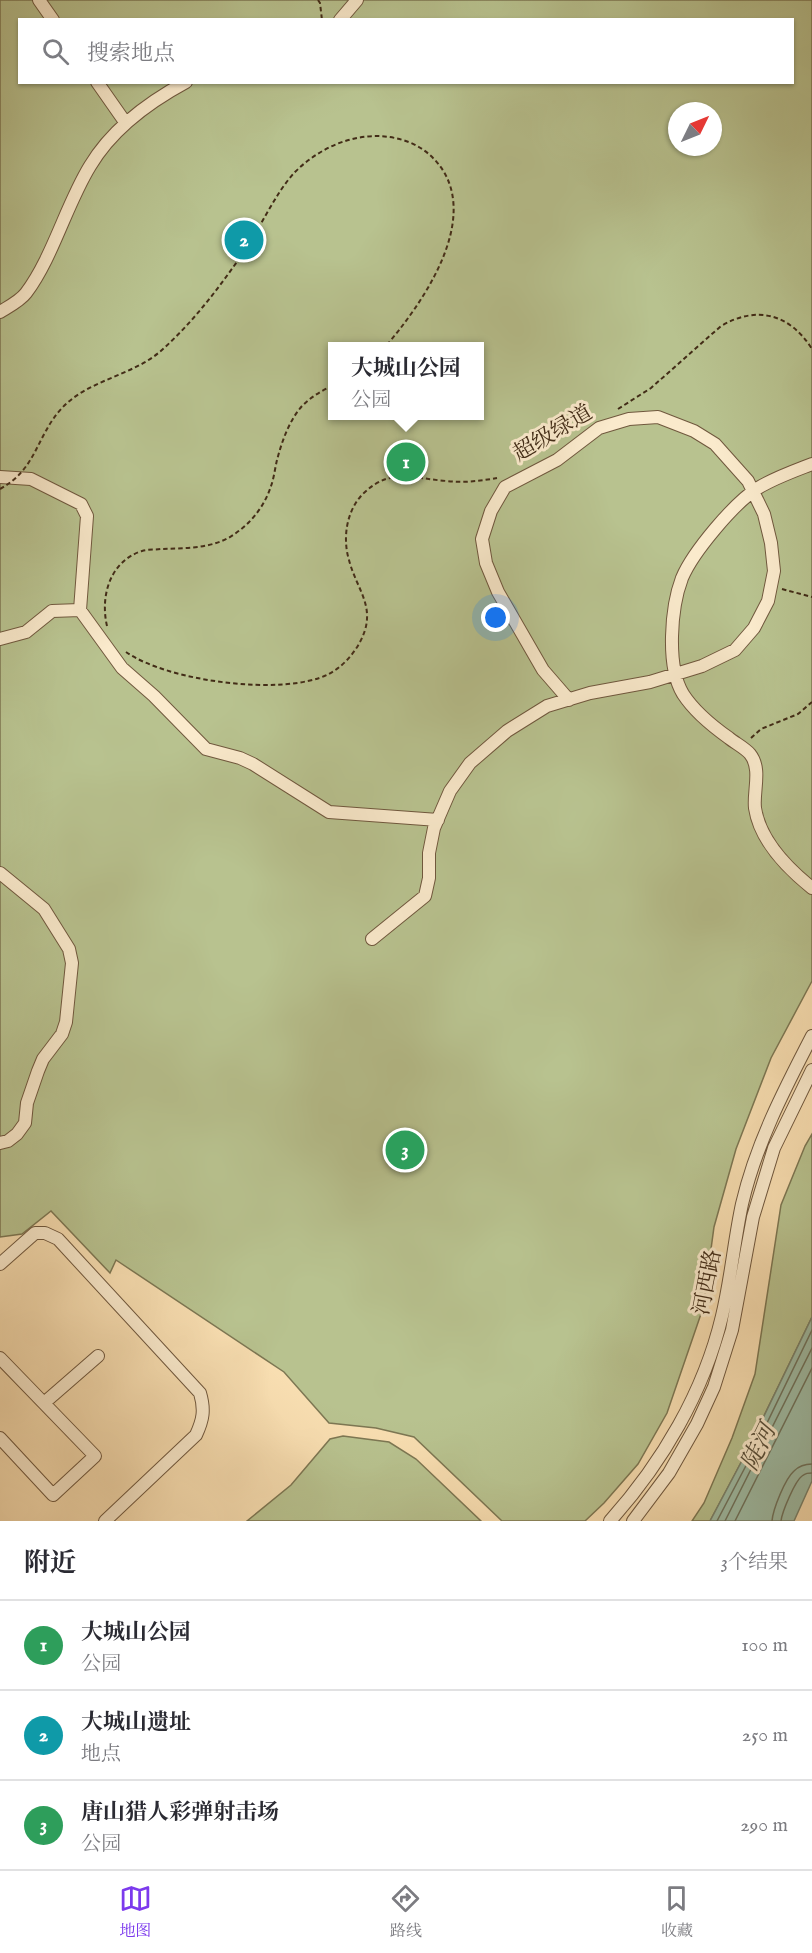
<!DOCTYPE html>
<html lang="zh">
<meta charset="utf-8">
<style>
body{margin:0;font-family:"IM FELL English","Noto Serif SC",serif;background:#f2f2f3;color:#2b2b33}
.compass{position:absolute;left:668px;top:102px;width:54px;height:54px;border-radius:50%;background:#fff;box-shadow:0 2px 4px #0004;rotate:47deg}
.you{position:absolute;left:496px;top:618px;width:21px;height:21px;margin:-15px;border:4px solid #fff;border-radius:50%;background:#1a73e8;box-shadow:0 0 0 9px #1a73e833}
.badge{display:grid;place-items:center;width:39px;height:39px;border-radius:50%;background:#7c3aed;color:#fff;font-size:20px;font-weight:700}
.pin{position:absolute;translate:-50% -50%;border:3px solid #fff;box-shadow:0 2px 6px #0006}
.popup{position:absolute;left:328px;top:342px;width:156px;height:78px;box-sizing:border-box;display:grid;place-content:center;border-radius:0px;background:#fff;filter:drop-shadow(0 2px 4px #0005);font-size:20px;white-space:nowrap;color:#7c7c81}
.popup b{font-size:22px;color:#2b2b33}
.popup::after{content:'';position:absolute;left:50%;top:100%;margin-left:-12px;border:12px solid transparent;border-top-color:#fff}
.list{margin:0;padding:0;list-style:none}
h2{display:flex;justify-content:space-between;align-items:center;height:78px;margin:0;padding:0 24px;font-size:26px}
h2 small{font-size:20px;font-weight:400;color:#7c7c81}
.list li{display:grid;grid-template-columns:39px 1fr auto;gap:18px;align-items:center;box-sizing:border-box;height:90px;padding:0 24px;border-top:2px solid #e1e1e2}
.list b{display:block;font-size:22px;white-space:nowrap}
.list p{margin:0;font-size:20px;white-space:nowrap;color:#7c7c81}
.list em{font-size:20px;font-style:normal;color:#7c7c81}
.icon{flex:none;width:33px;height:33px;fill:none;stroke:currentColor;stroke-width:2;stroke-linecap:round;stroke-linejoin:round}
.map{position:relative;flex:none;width:812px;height:1521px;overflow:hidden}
.search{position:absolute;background:#fff;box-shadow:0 2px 4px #0004;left:18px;right:18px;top:18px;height:66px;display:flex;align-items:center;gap:15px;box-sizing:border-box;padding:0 21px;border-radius:0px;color:#7c7c81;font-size:22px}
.sheet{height:348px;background:#fff}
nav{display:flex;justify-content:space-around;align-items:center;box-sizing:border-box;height:84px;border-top:2px solid #e1e1e2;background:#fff;font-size:16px;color:#7c7c81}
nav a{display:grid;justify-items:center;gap:3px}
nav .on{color:#7c3aed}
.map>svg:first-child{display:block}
.green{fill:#b8c28f;stroke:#7d7753;stroke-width:1.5;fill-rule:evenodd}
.water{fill:#9fbda6;stroke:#7a836d;stroke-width:1.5}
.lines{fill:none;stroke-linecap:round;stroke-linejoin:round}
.shore{stroke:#70745e;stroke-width:1.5}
.minor-casing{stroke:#70583e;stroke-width:14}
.path{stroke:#422c17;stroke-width:2;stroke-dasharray:4.5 3;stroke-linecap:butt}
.minor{stroke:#faeacc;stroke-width:12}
.path-bridge{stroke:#422c17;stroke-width:2;stroke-dasharray:4.5 3;stroke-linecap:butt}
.labels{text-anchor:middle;stroke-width:6;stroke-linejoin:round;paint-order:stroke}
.street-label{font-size:22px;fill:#422c17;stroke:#faeacc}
.water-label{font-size:24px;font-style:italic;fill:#59503b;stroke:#faeacc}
</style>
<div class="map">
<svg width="812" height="1521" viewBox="0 0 812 1521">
<rect width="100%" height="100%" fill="#f8deb1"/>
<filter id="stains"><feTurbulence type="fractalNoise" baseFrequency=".00333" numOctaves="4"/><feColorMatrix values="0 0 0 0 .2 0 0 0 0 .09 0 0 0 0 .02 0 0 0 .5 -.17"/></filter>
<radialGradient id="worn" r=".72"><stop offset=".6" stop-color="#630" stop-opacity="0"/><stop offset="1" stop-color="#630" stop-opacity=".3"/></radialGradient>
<path class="green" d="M 0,0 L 812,0 L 812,981 L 771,1058 L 736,1149 L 714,1227 L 703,1308 L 667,1413 L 638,1464 L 604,1503 L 585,1521 L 502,1521 L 414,1437 L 376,1428 L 329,1423 L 284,1372 L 116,1260 L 110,1273 L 51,1211 L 22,1234 L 0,1237 ZM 20,20 L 792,20 L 792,82 L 20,82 ZM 677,111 L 713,111 L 713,147 L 677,147 ZM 332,346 L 480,346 L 480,416 L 332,416 Z
M 812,1134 L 812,1317 L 745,1455 L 710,1521 L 692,1521 L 704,1503 L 732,1438 L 755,1374 L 781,1205 L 805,1146 Z
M 343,1436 L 389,1442 L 416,1459 L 481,1521 L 247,1521 L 291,1485 L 330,1439 Z"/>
<path class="water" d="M 812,1317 L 812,1481 L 794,1521 L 710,1521 L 745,1455 Z"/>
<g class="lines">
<path class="shore" d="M 717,1521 L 750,1458 L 812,1330
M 725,1521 L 812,1348
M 735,1521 L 812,1368
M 772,1521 C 773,1509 785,1479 794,1471 C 799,1466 805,1464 812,1464
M 781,1521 C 782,1512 795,1481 802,1476 C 806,1473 808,1473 812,1473"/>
<defs>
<path id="minor" d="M 39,0 L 53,20
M 340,20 L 357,0
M 97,82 L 125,122
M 0,312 C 8,307 20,301 26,293 C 53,257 66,205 90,166 C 112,129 149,102 186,82
M 812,464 C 794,471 774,478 758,488 C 734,503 693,552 682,578 C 671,607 666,666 683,694 C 694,711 712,726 729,738 C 735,743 745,748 750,754 C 762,769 753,791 755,808 C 760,841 787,868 812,888
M 0,477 L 31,479 L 81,504 L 87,516 L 80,610 L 122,668 L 154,696 L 206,749 L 240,758 L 253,764 L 329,812 L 438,820
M 0,639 L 26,632 L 52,611 L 80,610
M 0,873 L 44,909 L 69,949 L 72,963 L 66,1022 L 62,1034 L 43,1059 L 38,1071 L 27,1103 L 25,1123 L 17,1134 L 8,1141 L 0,1143
M 372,939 L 425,896 L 429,878 L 429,853 L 434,828 L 450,791 L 470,763 L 507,731 L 547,706 L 590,693 L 650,682 L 702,666 L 735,650 L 754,628 L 768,601 L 774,571 L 771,543 L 764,514 L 748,481 L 715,444 L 694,431 L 658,417 L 629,419 L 599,428 L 557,460 L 505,487 L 491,511 L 482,539 L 486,563 L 498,592 L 543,670 L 569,700
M 0,1264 L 35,1233 L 45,1233 L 58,1239 L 200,1393 C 205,1410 203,1420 196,1435 L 105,1521
M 0,1358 L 95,1456 L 53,1495 L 0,1438
M 44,1403 L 98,1356
M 610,1521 C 662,1463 704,1392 722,1316 C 731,1279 734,1241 742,1204 C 756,1144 784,1090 812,1036
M 633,1521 L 669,1473 L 697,1424 L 714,1387 L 732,1330 L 753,1217 L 774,1148 L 812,1070"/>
</defs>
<use href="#minor" class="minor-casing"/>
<path class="path" d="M 318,0 L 320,3 L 322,20
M 618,409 L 651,388 L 721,326 C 757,305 790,314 812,349
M 782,589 L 812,597
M 107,626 C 100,596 110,561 142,551 C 148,549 155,550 161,549 C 186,548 215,549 236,533 C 252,522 265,505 271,486 C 274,478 275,468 277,460 C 282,441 289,421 302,406 C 311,397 321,391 332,386
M 126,652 C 167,681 283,697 329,674 C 342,667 353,655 360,642 C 378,608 357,591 349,560 C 342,537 347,508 365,492 C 392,467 415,479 447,481 C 464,483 480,481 497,478
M 751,738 L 761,729 L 798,714 L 812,702"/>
<use href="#minor" class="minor"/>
<path class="path-bridge" d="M 0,489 C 37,469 36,436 62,408 C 89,379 134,376 163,349 C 193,322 218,289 241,256 C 259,231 275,193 295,172 C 325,142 370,126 411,143 C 425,149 436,159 444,172 C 476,227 421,305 386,346"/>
</g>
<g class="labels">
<g class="street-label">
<text transform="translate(552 432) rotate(-31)" y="8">超级绿道</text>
<text transform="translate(706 1282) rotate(-79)" y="8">河西路</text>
</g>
<g class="water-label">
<text transform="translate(758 1447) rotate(-64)" y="8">陡河</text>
</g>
</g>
<rect width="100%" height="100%" filter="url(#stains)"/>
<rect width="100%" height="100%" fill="url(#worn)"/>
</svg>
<svg class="compass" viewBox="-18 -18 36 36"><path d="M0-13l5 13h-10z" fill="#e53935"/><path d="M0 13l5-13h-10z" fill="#7c7c81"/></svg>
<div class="you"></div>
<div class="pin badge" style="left:406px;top:462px;background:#2e9e5b">1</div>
<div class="popup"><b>大城山公园</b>公园</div>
<div class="pin badge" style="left:244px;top:240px;background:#0f9aa8">2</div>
<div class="pin badge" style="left:405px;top:1150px;background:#2e9e5b">3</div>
<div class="search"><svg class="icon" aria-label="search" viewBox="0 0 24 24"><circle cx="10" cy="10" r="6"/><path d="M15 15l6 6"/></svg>搜索地点</div>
</div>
<section class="sheet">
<h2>附近<small>3个结果</small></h2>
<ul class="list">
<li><span class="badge" style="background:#2e9e5b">1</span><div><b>大城山公园</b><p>公园</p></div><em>100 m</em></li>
<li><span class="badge" style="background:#0f9aa8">2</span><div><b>大城山遗址</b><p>地点</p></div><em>250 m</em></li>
<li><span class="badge" style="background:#2e9e5b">3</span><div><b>唐山猎人彩弹射击场</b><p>公园</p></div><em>290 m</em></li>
</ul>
</section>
<nav>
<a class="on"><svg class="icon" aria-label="map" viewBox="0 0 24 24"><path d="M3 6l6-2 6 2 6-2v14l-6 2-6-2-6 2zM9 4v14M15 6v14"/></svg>地图</a>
<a><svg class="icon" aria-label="directions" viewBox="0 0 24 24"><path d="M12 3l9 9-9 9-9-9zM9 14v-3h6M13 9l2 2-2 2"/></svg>路线</a>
<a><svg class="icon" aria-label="saved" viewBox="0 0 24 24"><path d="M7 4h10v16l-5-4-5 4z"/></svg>收藏</a>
</nav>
